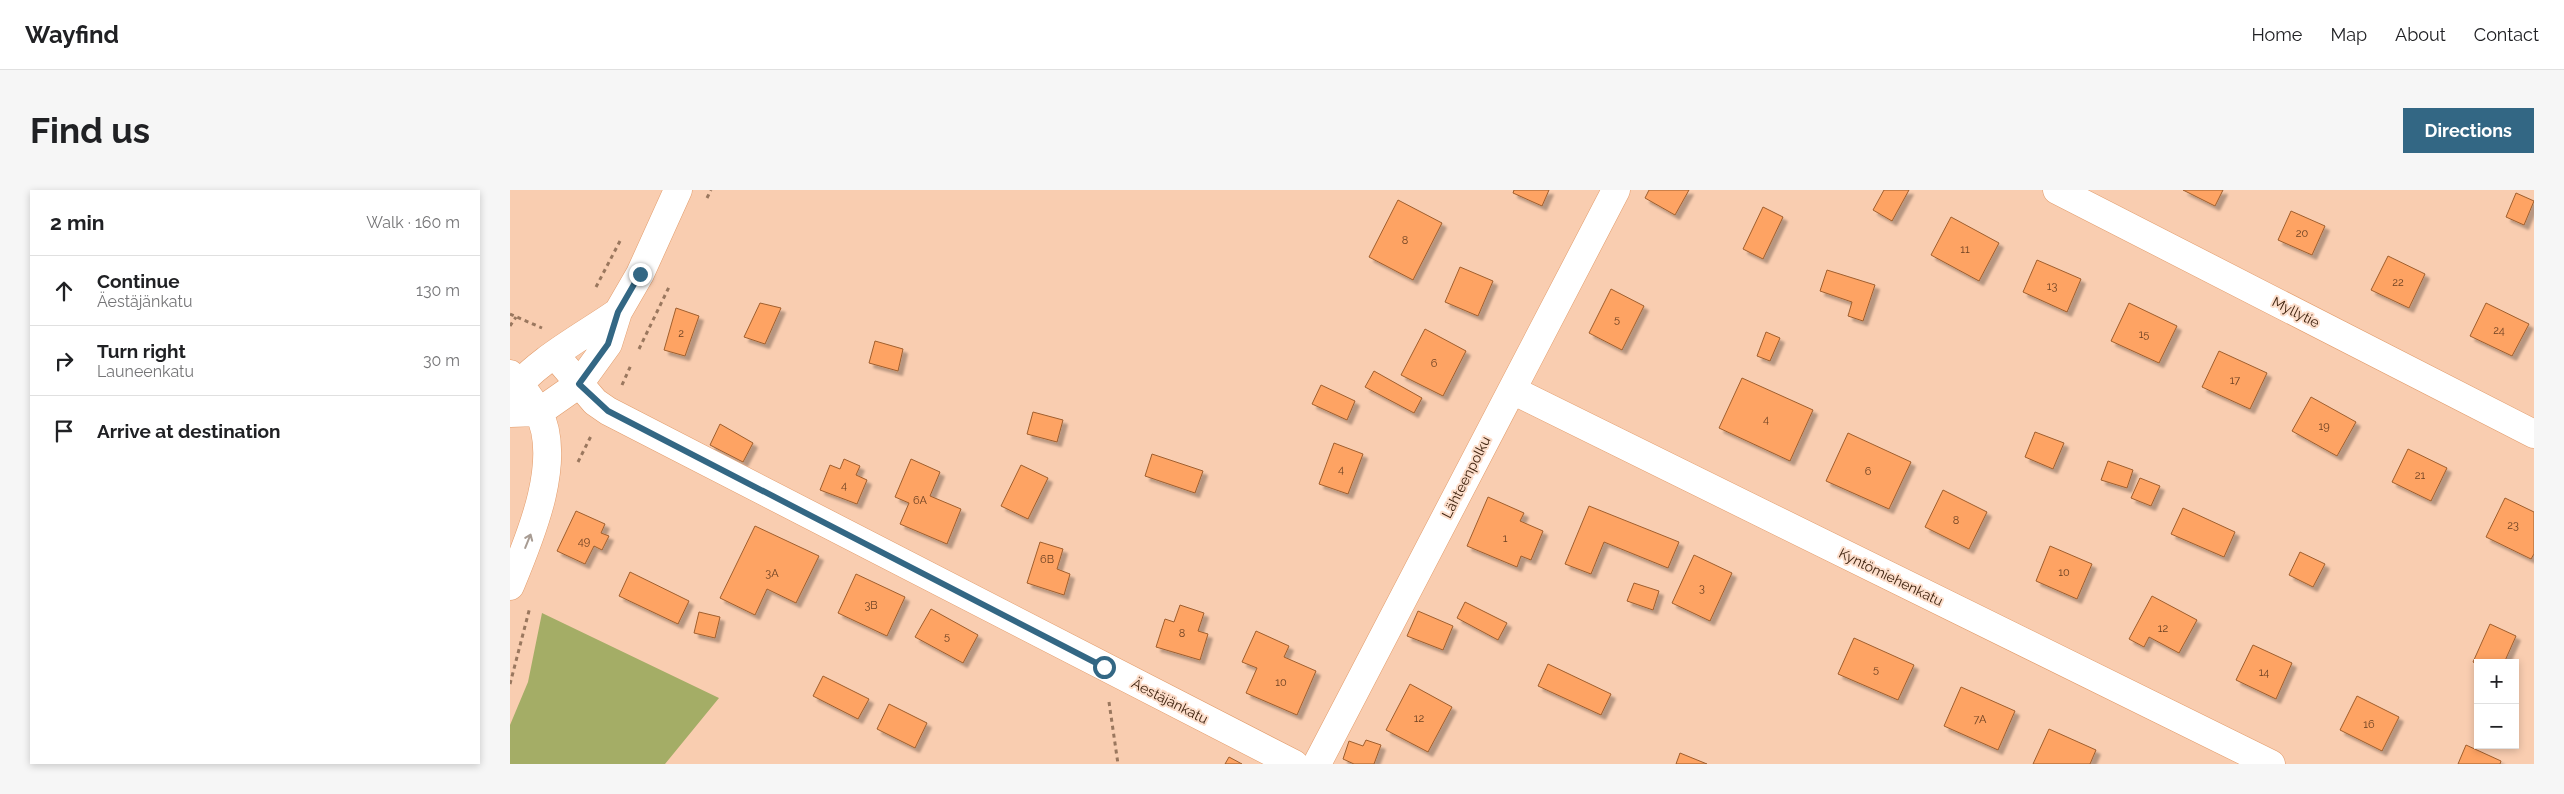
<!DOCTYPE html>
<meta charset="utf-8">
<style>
body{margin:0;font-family:Raleway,sans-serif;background:#f6f6f6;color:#202124}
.controls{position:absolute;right:15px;bottom:15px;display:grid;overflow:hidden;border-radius:0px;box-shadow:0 2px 8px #0003}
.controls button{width:45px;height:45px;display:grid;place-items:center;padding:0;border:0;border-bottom:1px solid #e0e0e0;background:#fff;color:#202124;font:25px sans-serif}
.stop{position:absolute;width:15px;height:15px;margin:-11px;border:4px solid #336784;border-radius:50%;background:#fff}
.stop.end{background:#336784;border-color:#fff;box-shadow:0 1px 5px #0008}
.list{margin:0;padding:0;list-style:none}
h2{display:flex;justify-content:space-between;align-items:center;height:65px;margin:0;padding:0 20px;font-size:21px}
h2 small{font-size:16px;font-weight:400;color:#757577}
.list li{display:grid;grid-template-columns:32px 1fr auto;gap:15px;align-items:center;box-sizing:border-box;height:70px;padding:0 20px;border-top:1px solid #e0e0e0}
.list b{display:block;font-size:19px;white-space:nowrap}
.list p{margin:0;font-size:16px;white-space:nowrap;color:#757577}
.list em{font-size:16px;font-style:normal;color:#757577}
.icon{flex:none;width:28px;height:28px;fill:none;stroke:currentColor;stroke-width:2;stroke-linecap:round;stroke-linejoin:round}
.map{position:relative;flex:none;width:2024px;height:574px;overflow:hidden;border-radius:0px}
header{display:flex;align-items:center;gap:30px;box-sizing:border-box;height:70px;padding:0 25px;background:#fff;border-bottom:1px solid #e0e0e0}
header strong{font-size:24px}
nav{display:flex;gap:28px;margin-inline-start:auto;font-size:18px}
.intro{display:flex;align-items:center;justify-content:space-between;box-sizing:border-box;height:120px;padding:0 30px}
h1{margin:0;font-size:35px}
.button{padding:12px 22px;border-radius:0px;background:#336784;color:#fff;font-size:18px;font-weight:700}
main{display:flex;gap:30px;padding:0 30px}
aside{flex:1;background:#fff;border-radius:0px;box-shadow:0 2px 8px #0003}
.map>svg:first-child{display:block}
.green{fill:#a4ad66}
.building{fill:#fea363;stroke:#9f5e2d;filter:url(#shadow)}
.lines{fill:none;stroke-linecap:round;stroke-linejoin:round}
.street-casing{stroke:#e19b6a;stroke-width:29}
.secondary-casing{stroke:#e19b6a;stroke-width:29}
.path{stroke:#9a775e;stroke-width:3;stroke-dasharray:4 4;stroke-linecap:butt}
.street{stroke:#fff;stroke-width:28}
.secondary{stroke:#fff;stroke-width:28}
.oneway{stroke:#a89c93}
.route{stroke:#336784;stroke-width:6}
.labels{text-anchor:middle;stroke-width:4;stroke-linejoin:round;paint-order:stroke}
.number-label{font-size:11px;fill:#6e4223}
.street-label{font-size:14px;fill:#3e220e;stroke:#fcddca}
</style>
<header>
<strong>Wayfind</strong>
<nav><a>Home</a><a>Map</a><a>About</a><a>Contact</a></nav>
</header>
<div class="intro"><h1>Find us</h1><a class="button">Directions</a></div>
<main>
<aside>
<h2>2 min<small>Walk · 160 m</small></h2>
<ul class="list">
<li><svg class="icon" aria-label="ahead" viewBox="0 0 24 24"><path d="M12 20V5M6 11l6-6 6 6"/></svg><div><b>Continue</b><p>Äestäjänkatu</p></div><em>130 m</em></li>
<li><svg class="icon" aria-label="right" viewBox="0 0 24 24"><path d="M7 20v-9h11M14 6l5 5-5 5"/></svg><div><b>Turn right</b><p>Launeenkatu</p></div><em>30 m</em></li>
<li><svg class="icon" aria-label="arrive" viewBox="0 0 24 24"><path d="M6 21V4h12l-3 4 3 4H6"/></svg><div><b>Arrive at destination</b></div></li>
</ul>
</aside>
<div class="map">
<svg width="2024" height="574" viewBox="0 0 2024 574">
<defs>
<filter id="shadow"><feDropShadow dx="4.5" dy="4.5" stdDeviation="1" flood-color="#0004"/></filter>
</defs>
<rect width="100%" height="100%" fill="#f9cdb0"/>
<path class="green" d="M 32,423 L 209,508 L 155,574 L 0,574 L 0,535 L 18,492 Z"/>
<path class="building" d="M 1004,0 L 1039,0 L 1032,16 L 1003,3 Z
M 1139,0 L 1179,0 L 1165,25 L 1135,8 Z
M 1374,0 L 1399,0 L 1382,31 L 1363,20 Z
M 1673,0 L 1713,0 L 1705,16 Z
M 2006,3 L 2024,11 L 2014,35 L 1996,27 Z
M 888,10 L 932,33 L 903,90 L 859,67 Z
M 1253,17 L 1273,27 L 1253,69 L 1233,59 Z
M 1781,21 L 1815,36 L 1802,65 L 1768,50 Z
M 1441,27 L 1489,53 L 1469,91 L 1421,65 Z
M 1878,66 L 1915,84 L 1899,118 L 1861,100 Z
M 1527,70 L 1571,89 L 1557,122 L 1513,102 Z
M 950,77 L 983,91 L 968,126 L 935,112 Z
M 1317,80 L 1365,95 L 1353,131 L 1338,126 L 1342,112 L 1310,101 Z
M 1101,99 L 1134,116 L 1112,160 L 1079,143 Z
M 250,113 L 271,118 L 255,154 L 234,147 Z
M 1619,113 L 1667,136 L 1649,173 L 1601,151 Z
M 1976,113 L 2019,134 L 2002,166 L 1960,146 Z
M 166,118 L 189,126 L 175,166 L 154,160 Z
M 915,139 L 956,161 L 933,206 L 891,185 Z
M 1256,142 L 1270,148 L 1260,171 L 1247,166 Z
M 365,151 L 393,159 L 388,181 L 359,173 Z
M 1709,161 L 1757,183 L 1740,219 L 1692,197 Z
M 864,181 L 912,208 L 904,223 L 855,197 Z
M 1232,188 L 1303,220 L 1280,271 L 1209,238 Z
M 811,195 L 845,211 L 837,230 L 802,214 Z
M 1801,207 L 1846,232 L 1827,266 L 1782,241 Z
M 523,222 L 553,230 L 547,252 L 517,244 Z
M 210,234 L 243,253 L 233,272 L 200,255 Z
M 1525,242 L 1554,253 L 1543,279 L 1515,267 Z
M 1338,243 L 1401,272 L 1379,319 L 1316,291 Z
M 824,253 L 853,264 L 838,304 L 809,294 Z
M 1898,259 L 1937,278 L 1921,311 L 1882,292 Z
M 642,264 L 693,281 L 685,303 L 635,286 Z
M 334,269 L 350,276 L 346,285 L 357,290 L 347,314 L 310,300 L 320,275 L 330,279 Z
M 401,269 L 430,282 L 420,306 L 451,319 L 437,354 L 390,334 L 399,313 L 385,307 Z
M 1598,271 L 1623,280 L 1617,298 L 1591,290 Z
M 511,275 L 538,288 L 518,329 L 491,316 Z
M 1630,288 L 1650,296 L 1641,316 L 1621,308 Z
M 1433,300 L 1477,322 L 1459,359 L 1415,337 Z
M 978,307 L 1014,323 L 1010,331 L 1033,341 L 1021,370 L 1011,366 L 1007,377 L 957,356 Z
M 1995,308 L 2024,322 L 2024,364 L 2021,369 L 1976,347 Z
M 1079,316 L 1169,352 L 1158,378 L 1094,352 L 1081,384 L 1055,374 Z
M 1673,318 L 1725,342 L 1714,367 L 1661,344 Z
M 66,321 L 95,334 L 91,343 L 99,346 L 92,360 L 84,356 L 75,374 L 47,361 Z
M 245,336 L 309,366 L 286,413 L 257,399 L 245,425 L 210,408 Z
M 530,352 L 553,359 L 547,379 L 560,384 L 554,405 L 517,393 Z
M 1540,356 L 1582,374 L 1567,409 L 1526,391 Z
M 1790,362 L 1815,374 L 1803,397 L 1779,385 Z
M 1184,365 L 1222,383 L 1200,431 L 1162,413 Z
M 120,382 L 179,411 L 168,434 L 109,406 Z
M 346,384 L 395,407 L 377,446 L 328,423 Z
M 1124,393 L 1149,401 L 1143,420 L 1117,411 Z
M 1642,406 L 1687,430 L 1669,463 L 1639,447 L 1634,457 L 1619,449 Z
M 955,412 L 997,433 L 988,450 L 947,428 Z
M 670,415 L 694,423 L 688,441 L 698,444 L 690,470 L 646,457 L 655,429 L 664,432 Z
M 421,419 L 468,445 L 453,473 L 405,447 Z
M 908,421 L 943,436 L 933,460 L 897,446 Z
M 189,422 L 210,427 L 205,448 L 184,443 Z
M 1980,434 L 2006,446 L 1994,473 L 1968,475 L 1963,472 Z
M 746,441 L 779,456 L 774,467 L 806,481 L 787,525 L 736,503 L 747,478 L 732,472 Z
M 1344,448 L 1404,475 L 1388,510 L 1328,484 Z
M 1743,455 L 1782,473 L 1766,509 L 1726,490 Z
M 1038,474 L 1101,504 L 1091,525 L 1028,496 Z
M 313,486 L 359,509 L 348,529 L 303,506 Z
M 900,494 L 942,517 L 918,562 L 876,540 Z
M 1451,497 L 1505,521 L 1488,560 L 1434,536 Z
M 1847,506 L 1889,527 L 1872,561 L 1830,540 Z
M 379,514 L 417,533 L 405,558 L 367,539 Z
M 1539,539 L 1586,560 L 1580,574 L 1523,574 Z
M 856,550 L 871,555 L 864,574 L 844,574 L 833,569 L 839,551 L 853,556 Z
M 1956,555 L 1991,571 L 1990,574 L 1948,574 Z
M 1170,563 L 1197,574 L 1166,574 Z
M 719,567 L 732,574 L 715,574 Z"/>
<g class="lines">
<defs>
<path id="street" d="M 1547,0 L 2024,244
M 45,165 L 85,212 L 98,221 L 784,574
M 1002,200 L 1761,574
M 807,574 L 1106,0"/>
<path id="secondary" d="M 0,184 C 10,195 21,208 28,221 C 54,270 19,350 0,396
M 0,205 C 25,171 74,146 108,122
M 0,223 L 29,222 L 69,194 L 98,154 L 108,122 L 130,84 L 168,0"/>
</defs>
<use href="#street" class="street-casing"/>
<use href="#secondary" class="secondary-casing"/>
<path class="path" d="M 197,8 L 201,0
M 86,97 L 110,51
M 0,124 L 32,138
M 0,136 L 6,127
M 129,159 L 159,97
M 112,195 L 121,175
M 68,272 L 82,244
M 0,494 L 20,417
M 599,512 L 608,574"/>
<use href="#street" class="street"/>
<use href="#secondary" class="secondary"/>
</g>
<defs><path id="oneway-shaft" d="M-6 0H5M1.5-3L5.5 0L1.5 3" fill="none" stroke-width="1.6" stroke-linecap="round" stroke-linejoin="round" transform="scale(1.25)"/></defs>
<use class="oneway" href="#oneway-shaft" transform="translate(18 351) rotate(-68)"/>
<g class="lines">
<path class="route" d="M 130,84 L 108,122 L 98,154 L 69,194 L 98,221 L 594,477"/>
</g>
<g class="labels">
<g class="number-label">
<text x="1792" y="47">20</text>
<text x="895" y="54">8</text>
<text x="1455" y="63">11</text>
<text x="1888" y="96">22</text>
<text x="1542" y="100">13</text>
<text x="1107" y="133">5</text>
<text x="1989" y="144">24</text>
<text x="171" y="147">2</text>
<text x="1634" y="148">15</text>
<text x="924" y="177">6</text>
<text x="1725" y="194">17</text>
<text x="1256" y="233">4</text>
<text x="1814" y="240">19</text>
<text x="831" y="283">4</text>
<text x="1358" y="285">6</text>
<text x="1910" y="289">21</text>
<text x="334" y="299">4</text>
<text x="410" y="314">6A</text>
<text x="1446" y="334">8</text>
<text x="2003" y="339">23</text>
<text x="995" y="352">1</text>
<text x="74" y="355">49</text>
<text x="537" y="373">6B</text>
<text x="1554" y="386">10</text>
<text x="262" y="387">3A</text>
<text x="1192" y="402">3</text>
<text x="361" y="419">3B</text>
<text x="1653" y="442">12</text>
<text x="672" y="447">8</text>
<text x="437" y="450">5</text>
<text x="1366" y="483">5</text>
<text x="1754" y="486">14</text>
<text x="771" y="496">10</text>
<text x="909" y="532">12</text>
<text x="1470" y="533">7A</text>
<text x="1859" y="538">16</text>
</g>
<g class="street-label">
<text transform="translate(1786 122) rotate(27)" y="5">Myllytie</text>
<text transform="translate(956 287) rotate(-63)" y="5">Lähteenpolku</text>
<text transform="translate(1381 387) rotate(26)" y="5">Kyntömiehenkatu</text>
<text transform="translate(660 511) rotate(27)" y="5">Äestäjänkatu</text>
</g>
</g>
</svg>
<div class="controls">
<button>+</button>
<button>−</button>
</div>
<div class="stop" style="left:594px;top:477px"></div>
<div class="stop end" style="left:130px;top:84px"></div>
</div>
</main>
